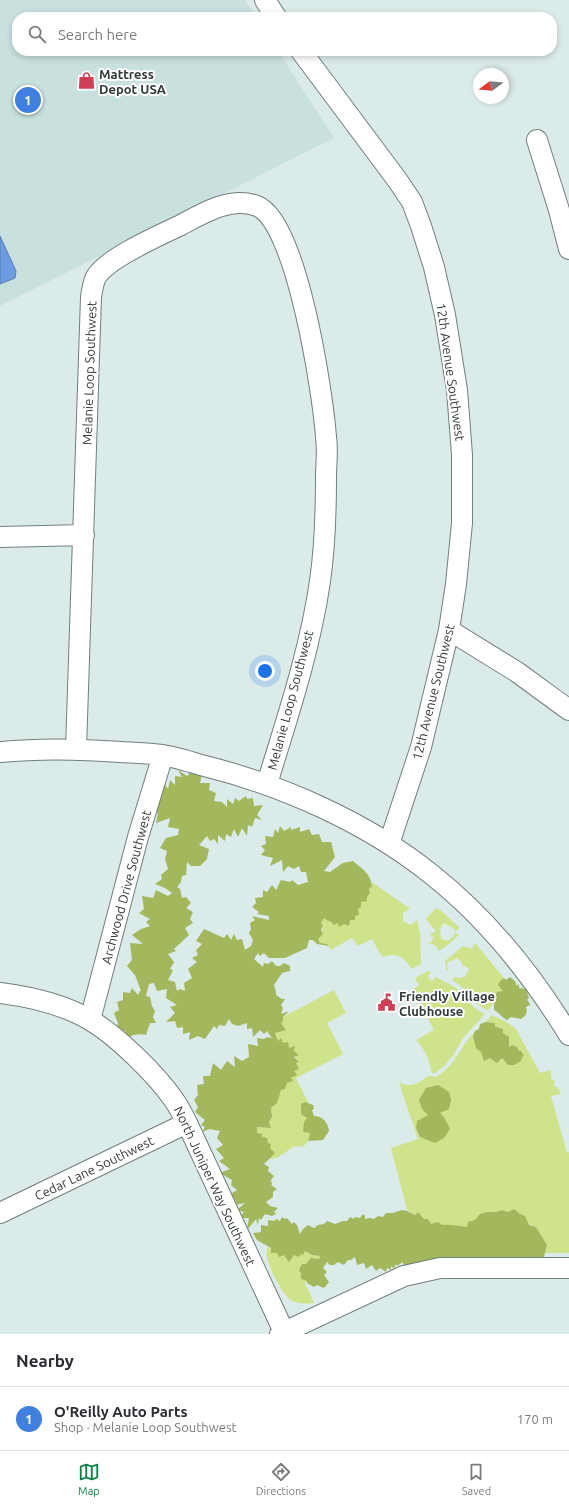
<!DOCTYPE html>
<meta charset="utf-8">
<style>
body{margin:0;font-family:Ubuntu,sans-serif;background:#f2f2f3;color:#2b2b33}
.compass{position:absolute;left:473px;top:68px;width:36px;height:36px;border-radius:50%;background:#fff;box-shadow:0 2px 6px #0003;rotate:254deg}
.you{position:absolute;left:265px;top:671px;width:14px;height:14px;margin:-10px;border:3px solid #fff;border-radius:50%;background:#1a73e8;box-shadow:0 0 0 6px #1a73e833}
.badge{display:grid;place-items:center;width:26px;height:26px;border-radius:50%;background:#0b8043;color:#fff;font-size:13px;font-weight:700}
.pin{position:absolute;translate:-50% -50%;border:2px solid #fff;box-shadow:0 1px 4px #0006}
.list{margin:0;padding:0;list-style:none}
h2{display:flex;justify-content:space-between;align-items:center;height:52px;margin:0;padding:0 16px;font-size:17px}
h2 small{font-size:13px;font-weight:400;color:#7c7c81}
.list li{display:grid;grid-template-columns:26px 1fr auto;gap:12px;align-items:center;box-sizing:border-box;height:64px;padding:0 16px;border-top:1px solid #e1e1e2}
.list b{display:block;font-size:15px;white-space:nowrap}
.list p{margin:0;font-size:13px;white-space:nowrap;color:#7c7c81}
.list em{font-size:13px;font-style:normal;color:#7c7c81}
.icon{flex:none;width:22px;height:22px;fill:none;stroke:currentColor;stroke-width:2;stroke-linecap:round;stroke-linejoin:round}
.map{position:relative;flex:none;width:569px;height:1334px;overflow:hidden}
.search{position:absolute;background:#fff;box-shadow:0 2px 6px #0003;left:12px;right:12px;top:12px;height:44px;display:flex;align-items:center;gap:10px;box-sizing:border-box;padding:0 14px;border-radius:16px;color:#7c7c81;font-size:15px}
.sheet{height:116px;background:#fff}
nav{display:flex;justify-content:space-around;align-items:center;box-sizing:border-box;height:56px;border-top:1px solid #e1e1e2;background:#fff;font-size:11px;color:#7c7c81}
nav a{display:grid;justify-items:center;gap:2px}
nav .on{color:#0b8043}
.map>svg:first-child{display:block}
.built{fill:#c8e1de}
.green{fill:#cfe38b}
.forest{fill:#a3b75d}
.water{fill:#6c9ce3;stroke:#5b7fb0}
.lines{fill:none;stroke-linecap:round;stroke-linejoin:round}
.minor-casing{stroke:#717f7d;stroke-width:22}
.minor{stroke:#fff;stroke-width:20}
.labels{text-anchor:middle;stroke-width:4;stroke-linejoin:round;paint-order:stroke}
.poi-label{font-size:13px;font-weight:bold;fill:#343a3a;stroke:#fff;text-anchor:start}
.street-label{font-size:13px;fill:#343a3a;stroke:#fff}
</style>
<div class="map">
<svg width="569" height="1334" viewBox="0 0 569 1334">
<rect width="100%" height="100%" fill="#dbebe9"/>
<path class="built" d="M 0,0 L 245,0 L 256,17 L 17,17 L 17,51 L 278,51 L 334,138 L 0,306 Z"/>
<path class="green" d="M 372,882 L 410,909 L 403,913 L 403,921 L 410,925 L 415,922 L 417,919 L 420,933 L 421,964 L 411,969 C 405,956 396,952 382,957 L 372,939 L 358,946 L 352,938 L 331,950 L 327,944 L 320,943 L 318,939 L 323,934 L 321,923 L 324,918 L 338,923 L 350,920 L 355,916 L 361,902 L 370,893 L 369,888 L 372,887 Z
M 436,908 L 439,909 L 460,928 L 455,931 L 453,928 L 444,923 L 441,927 L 440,934 L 442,939 L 448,941 L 454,936 L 455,932 L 459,935 L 445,947 L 438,951 C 437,944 432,945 428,942 L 432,942 L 433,936 L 429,934 L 435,932 L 435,929 L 433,928 L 426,919 Z
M 476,944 L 504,978 L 500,981 L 504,991 C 497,996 494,1003 488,1010 C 472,1005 467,988 452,980 L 455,977 L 458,978 L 465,977 L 469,969 L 465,966 L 463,967 L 462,963 L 457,958 L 448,962 L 447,968 L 450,972 L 446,970 L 445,961 L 463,946 L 473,949 L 473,945 Z
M 428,971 L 431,973 L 429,974 L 428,977 L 430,980 L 433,980 L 436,977 C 442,981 450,984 456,988 C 467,997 471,1009 485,1014 L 463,1038 L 454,1054 L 445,1065 L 435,1073 L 432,1073 C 428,1056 427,1053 416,1040 L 434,1030 L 413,989 L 419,986 L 415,978 Z
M 334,990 L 346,1013 L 327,1023 L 343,1054 L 296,1078 L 309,1104 L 305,1102 L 307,1118 L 303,1132 L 310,1133 L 308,1141 L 304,1146 L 293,1147 L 277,1158 L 269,1159 C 270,1144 268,1143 257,1133 L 257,1127 L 271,1128 L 269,1122 L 272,1117 L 271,1108 C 279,1101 277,1096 282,1089 C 288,1080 293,1074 296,1063 L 299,1062 L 289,1048 L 278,1041 L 274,1032 L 281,1023 L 283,1017 Z
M 492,1015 L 508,1023 L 516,1029 L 540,1073 L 551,1070 L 551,1078 L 555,1081 L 554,1085 L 559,1089 L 561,1094 L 551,1096 L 567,1153 L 569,1152 L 569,1253 L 545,1253 L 547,1245 L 536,1227 C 525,1224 523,1216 514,1209 L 508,1212 L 502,1210 L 496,1212 L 487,1212 L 467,1227 L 431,1224 L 424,1220 L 418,1212 L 415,1215 L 407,1210 L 391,1148 L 418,1139 L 401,1089 L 400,1082 C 411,1089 419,1083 428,1076 L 436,1077 C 457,1064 459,1048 475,1031 L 473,1038 C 481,1054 482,1057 502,1058 L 508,1065 L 521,1051 L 519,1052 L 516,1047 L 512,1045 L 509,1047 L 502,1029 L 498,1027 L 495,1028 L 492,1022 L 484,1023 Z
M 267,1247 C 272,1249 275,1252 279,1253 C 288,1256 296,1254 305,1251 L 312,1255 L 320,1256 L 307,1282 L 305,1283 L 314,1303 C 307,1304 299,1304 292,1301 C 282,1295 269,1268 267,1257 C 266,1254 267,1251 267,1247 Z"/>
<path class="forest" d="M 195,767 L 199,775 L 202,774 L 200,783 L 210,783 L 209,790 L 216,793 L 214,801 L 222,802 L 227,807 L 227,799 L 233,804 L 235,798 L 239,801 L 246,796 L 247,799 L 253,798 L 254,806 L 263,805 L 257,815 L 262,820 L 255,818 L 252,827 L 248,825 L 247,836 L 242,828 L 238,837 L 234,829 L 231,837 L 226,834 L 225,841 L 218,835 L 218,844 L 214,839 L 210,841 L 207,836 L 199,845 L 209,849 L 207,859 L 200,866 L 191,866 L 187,862 L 186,875 L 182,876 L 181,882 L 177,887 L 180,889 L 182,898 L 186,897 L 191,903 L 186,908 L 193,912 L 190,919 L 193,923 L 185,928 L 189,935 L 174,949 L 176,951 L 168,954 L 174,962 L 170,969 L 173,970 L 168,980 L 175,982 L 177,991 L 180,989 L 185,991 L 184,983 L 192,978 L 188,969 L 197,962 L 192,958 L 198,955 L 196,950 L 202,944 L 196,941 L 204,929 L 224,938 L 227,934 L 231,940 L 234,934 L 237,940 L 242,939 L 245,950 L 251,946 L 253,940 L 249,933 L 251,929 L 250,923 L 255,920 L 252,916 L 269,920 L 269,916 L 257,914 L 259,912 L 252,907 L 256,903 L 255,898 L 263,897 L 263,890 L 267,892 L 272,885 L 276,890 L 281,880 L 290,882 L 292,880 L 298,885 L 308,882 L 306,872 L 301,872 L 299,866 L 294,869 L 288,866 L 283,872 L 282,860 L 270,866 L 273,858 L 261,855 L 265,850 L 261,846 L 266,844 L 265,836 L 273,837 L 275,829 L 278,833 L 280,826 L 284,831 L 291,827 L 291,830 L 300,827 L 300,832 L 309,829 L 312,835 L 319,834 L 322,842 L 331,842 L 335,857 L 324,871 L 330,872 L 343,863 L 353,861 C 362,869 371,873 372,887 L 369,888 L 370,893 L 367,897 L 367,901 L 361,902 L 361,907 L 358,909 L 359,915 L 355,916 L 355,920 L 350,920 L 349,926 L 344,924 L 339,927 L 338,923 L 334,925 L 330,921 L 328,921 L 324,918 L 321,923 L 323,926 L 321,929 L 323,934 L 318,939 L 320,943 L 327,944 L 329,946 L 317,944 L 313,940 L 309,940 L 307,948 L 285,958 L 269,958 L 264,953 L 260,956 L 258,953 L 254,959 L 263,967 L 264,963 L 268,964 L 272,961 L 276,966 L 280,966 L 284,963 L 290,966 L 290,971 L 282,973 L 274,985 L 276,992 L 276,995 L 282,999 L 285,999 L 281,1005 L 283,1008 L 281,1014 L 289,1011 L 283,1017 L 283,1021 L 281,1023 L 286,1030 L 275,1033 L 278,1041 L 281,1038 L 283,1043 L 288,1042 L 289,1048 L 295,1046 L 294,1051 L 299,1055 L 294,1057 L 299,1062 L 296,1063 L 299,1069 L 294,1071 L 297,1075 L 291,1078 L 293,1081 L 287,1083 L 285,1089 L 281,1090 L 277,1103 L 271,1108 L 272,1117 L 269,1122 L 271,1128 L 257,1127 L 257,1133 L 262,1134 L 262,1137 L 267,1138 L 268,1143 L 271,1144 L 270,1148 L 275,1153 L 264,1164 L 269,1167 L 268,1171 L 274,1176 L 271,1180 L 272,1184 L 271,1185 L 277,1189 L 273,1192 L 273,1197 L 266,1202 L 270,1206 L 278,1208 L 274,1212 L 276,1214 L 272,1216 L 265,1214 L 261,1220 L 259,1218 L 258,1225 L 256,1219 L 247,1230 L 249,1218 L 239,1218 L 244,1212 L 237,1210 L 245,1203 L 230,1206 L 236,1201 L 231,1194 L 237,1190 L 231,1185 L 232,1180 L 220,1173 L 230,1169 L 219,1161 L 224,1158 L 216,1149 L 223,1145 L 217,1138 L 220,1131 L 210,1129 L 202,1132 L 205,1127 L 201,1125 L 205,1120 L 195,1112 L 198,1107 L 194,1100 L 198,1095 L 197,1085 L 204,1084 L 203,1076 L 210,1076 L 213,1063 L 221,1070 L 227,1061 L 235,1067 L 234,1056 L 242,1061 L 249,1057 L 248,1044 L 258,1046 L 257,1038 L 264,1039 L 267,1037 L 272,1038 L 267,1031 L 264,1034 L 260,1030 L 253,1037 L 252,1028 L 247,1029 L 247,1023 L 238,1026 L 232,1024 L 229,1019 L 225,1026 L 219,1025 L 217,1029 L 214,1026 L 205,1039 L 198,1036 L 189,1040 L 190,1032 L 183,1034 L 183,1027 L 177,1028 L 175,1021 L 166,1022 L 175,1013 L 170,1007 L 177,1005 L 166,998 L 167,989 L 157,991 L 154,983 L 149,984 L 146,996 L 150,997 L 152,1006 L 155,1011 L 153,1017 L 156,1023 L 150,1023 L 146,1035 C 139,1033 131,1035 125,1039 L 125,1031 L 116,1030 L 118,1023 L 114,1013 L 119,1010 L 117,1002 L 123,1000 L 123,992 L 130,993 L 132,988 L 138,995 L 140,991 L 141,991 L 135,975 L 127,966 L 132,960 L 130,943 L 143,944 L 132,935 L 141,929 L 150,926 L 146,922 L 150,919 L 139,913 L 144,909 L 142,896 L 153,898 L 156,890 L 168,896 L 172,893 L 165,888 L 155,884 L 162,879 L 161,875 L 168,869 L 165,859 L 167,851 L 160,848 L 166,838 L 178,835 L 179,829 L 168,827 L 170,818 L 156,823 L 158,813 L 149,815 L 163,781 L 168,789 L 170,780 L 175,785 L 175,776 L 182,777 L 178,770 L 187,776 Z
M 510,977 L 515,981 L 517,986 L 519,984 L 519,988 L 526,989 L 529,998 L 527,1000 L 529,1002 L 530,1005 L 526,1007 L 527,1011 L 525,1016 L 521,1019 L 511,1017 L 507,1020 C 501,1017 500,1013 494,1010 L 494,1003 L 493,1001 L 497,992 L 503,991 L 498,985 L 500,981 L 504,978 L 506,980 Z
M 486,1022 L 495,1023 L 495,1027 L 497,1027 L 503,1029 L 503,1033 L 509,1037 L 509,1047 L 512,1045 L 517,1047 L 519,1051 L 521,1051 L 524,1056 L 522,1057 L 521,1061 L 514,1065 L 508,1065 L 502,1058 L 497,1063 L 490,1058 L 484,1061 L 481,1052 L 476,1048 L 473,1037 L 475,1031 L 479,1029 L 480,1024 Z
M 438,1085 L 449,1092 L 451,1100 L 449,1109 L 440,1113 L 444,1117 L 450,1129 L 444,1138 L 435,1143 L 420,1137 L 416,1128 L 417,1121 L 428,1115 L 422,1109 L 419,1100 L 426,1088 Z
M 305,1102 L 313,1105 L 314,1109 L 312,1110 L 314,1116 C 323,1116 328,1123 329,1131 L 323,1140 L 308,1141 L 310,1133 L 303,1132 L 304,1122 L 307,1118 L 301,1114 L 301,1104 Z
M 514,1209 L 520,1214 L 525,1216 L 529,1225 L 536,1227 L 547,1245 L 543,1261 L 404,1268 L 403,1262 L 397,1266 L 396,1264 L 394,1269 L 391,1266 L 391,1270 L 387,1268 L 386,1272 L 380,1268 L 376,1271 L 372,1265 L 366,1269 L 364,1263 L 357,1265 L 355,1257 L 351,1260 L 348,1260 L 344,1265 L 338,1262 L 334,1265 L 330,1265 L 327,1262 L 323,1268 L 327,1272 L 324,1275 L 329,1282 L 324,1288 L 317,1285 L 314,1287 L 307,1283 L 307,1281 L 301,1279 L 301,1273 L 299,1270 L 302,1264 L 306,1264 L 311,1258 L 319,1259 L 320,1256 L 312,1255 L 305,1251 L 303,1255 L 301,1254 L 299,1257 L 294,1255 L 289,1262 L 284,1255 L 279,1257 L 277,1253 L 271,1253 L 271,1248 L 257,1240 L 253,1233 L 261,1232 L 261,1225 L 268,1226 L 268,1220 L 274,1221 L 276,1219 L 280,1221 L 282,1217 L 285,1219 L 287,1218 L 292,1224 L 294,1222 L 297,1225 L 300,1234 L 303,1229 L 308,1225 L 314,1228 L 318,1225 L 324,1224 L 327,1221 L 335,1224 L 343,1221 L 347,1221 L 350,1217 L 354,1219 L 355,1217 L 360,1218 L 363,1214 L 365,1216 L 365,1219 L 370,1218 L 374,1219 L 378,1216 L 383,1217 L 386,1213 C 401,1214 398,1205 415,1215 L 418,1212 L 424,1219 L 428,1219 L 431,1224 L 438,1222 L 442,1225 C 445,1224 462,1226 467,1227 L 468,1222 L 475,1220 L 480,1214 L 487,1212 L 496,1212 L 502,1210 L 508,1212 Z"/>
<path class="water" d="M 0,236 L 16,271 L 15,278 L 0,284 Z"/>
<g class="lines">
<defs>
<path id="minor" d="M 265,0 L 276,17
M 301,51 L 398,181 L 412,202 L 421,226 L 434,267 L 445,315 L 457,390 L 462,455 L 462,523 L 456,584 L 449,630 L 421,747 L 389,844
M 537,140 L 559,210 L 569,249
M 0,537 L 84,535
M 449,630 L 517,672 L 569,710
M 76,749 L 91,297 C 92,291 93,283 96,277 C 107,258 160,235 181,225 C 203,213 231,196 257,206 C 297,221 323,395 326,437 C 328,450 326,464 326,477 C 326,512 325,547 320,581 C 310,651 287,718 267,784
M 0,752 C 40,748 81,749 121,752 C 135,753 148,753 162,755 C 175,757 188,761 201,765 C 282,785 366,822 431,874 C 488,919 531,973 569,1035
M 0,993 C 31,997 63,1004 90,1020 C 117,1036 156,1074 174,1100 C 179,1107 183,1115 187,1123 L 284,1332
M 90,1020 L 138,837 L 163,755
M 0,1213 L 187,1123
M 280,1334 L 404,1276 L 440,1268 L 569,1268"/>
</defs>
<use href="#minor" class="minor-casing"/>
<use href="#minor" class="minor"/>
</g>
<defs>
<symbol id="shop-bare" viewBox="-9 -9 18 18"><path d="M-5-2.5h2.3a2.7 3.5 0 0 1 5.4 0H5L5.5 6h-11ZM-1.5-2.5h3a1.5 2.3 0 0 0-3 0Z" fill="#d03f56" stroke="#fff" stroke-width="2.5" paint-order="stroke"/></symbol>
<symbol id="civic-bare" viewBox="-9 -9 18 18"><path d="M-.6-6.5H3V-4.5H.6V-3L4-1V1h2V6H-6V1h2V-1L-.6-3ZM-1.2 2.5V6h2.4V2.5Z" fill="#d03f56" stroke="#fff" stroke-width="2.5" paint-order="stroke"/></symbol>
</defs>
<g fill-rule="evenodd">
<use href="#shop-bare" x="74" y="68" width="25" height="25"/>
<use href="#civic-bare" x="374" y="990" width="25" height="25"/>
</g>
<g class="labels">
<g class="poi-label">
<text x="99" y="79">Mattress<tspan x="99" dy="15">Depot USA</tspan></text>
<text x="399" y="1001">Friendly Village<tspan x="399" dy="15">Clubhouse</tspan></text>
</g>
<g class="street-label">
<text transform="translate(451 372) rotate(82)" y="5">12th Avenue Southwest</text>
<text transform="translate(89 373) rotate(-88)" y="5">Melanie Loop Southwest</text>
<text transform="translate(433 692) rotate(-76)" y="5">12th Avenue Southwest</text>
<text transform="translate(290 700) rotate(-75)" y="5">Melanie Loop Southwest</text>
<text transform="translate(126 887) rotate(-75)" y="5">Archwood Drive Southwest</text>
<text transform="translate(94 1168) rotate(-26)" y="5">Cedar Lane Southwest</text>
<text transform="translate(215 1186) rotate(65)" y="5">North Juniper Way Southwest</text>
</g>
</g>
</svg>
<svg class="compass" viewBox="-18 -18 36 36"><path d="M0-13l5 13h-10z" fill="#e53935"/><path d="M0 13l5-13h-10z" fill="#7c7c81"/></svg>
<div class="you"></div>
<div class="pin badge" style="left:28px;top:100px;background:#3f7fe0">1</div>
<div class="search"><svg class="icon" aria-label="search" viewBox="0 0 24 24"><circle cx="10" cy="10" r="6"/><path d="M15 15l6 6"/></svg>Search here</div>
</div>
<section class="sheet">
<h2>Nearby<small></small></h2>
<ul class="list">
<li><span class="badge" style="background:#3f7fe0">1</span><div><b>O'Reilly Auto Parts</b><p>Shop · Melanie Loop Southwest</p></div><em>170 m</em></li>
</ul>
</section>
<nav>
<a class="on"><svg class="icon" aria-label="map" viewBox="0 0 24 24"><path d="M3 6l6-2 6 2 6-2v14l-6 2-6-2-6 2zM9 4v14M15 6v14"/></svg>Map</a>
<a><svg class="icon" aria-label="directions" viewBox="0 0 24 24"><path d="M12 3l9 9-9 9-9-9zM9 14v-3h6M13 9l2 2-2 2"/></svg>Directions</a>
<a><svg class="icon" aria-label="saved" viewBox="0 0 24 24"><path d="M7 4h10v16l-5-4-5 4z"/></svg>Saved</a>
</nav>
